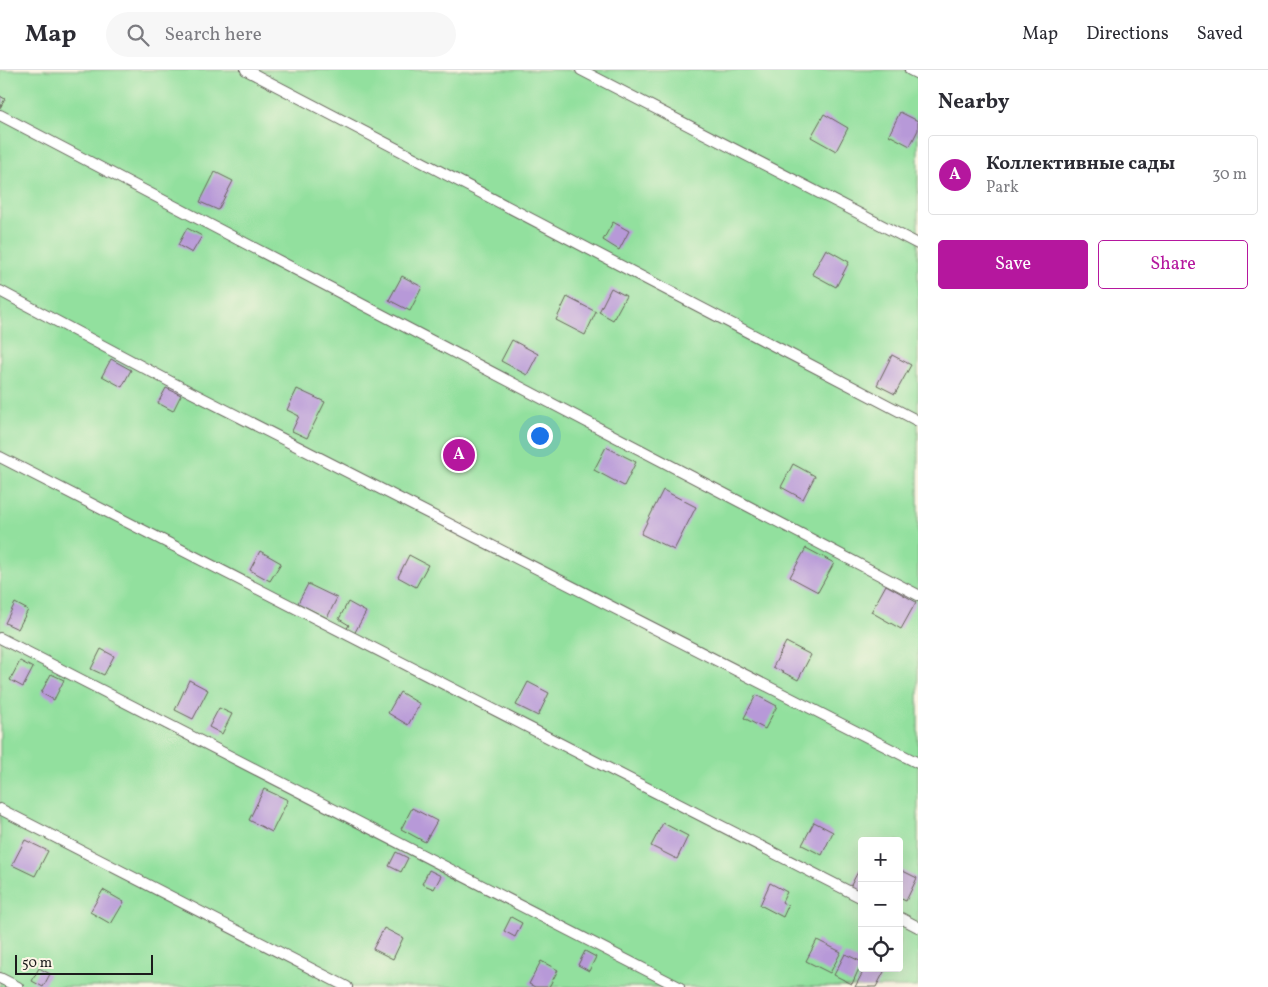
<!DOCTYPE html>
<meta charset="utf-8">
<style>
body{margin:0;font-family:Vollkorn,serif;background:#f7f7f7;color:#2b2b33}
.controls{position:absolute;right:15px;bottom:15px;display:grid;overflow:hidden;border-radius:5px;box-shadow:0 5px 20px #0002}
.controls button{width:45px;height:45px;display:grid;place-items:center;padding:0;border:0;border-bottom:1px solid #e1e1e2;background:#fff;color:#2b2b33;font:25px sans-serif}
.scale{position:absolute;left:15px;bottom:12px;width:138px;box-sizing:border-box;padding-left:5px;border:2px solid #1c1c1c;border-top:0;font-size:14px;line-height:18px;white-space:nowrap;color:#1c1c1c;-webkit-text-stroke:4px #fcf5e5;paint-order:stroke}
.you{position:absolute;left:539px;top:365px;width:18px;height:18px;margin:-12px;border:4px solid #fff;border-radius:50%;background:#1a73e8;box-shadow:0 0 0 8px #1a73e833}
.badge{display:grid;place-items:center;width:32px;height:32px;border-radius:50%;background:#b5179e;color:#fff;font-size:16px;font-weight:700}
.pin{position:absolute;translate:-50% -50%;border:2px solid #fff;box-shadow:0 1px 5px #0006}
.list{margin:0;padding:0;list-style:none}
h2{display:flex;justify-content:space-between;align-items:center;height:65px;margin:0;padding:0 20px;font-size:21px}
h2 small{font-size:16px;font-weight:400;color:#7c7c81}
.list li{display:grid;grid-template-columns:32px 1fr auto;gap:15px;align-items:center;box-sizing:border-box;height:80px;margin:0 10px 10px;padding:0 10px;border:1px solid #e1e1e2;border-radius:5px}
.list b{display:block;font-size:19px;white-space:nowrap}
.list p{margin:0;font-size:16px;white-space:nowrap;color:#7c7c81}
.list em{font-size:16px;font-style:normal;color:#7c7c81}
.actions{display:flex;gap:10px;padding:15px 20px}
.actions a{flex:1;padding:11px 0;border:1px solid #b5179e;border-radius:5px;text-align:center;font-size:18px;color:#b5179e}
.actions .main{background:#b5179e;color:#fff}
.icon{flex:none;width:28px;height:28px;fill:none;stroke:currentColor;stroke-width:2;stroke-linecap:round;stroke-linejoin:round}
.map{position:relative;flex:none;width:918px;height:917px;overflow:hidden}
header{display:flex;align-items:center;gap:30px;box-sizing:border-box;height:70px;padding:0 25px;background:#fff;border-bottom:1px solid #e1e1e2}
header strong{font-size:24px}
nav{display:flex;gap:28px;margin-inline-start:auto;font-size:18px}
.search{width:350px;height:45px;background:#f7f7f7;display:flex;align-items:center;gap:12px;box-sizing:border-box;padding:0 18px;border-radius:28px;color:#7c7c81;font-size:19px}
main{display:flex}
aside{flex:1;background:#fff}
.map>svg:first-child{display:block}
.green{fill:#92e09e;stroke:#577e5d;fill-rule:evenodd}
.building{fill:#b799d8}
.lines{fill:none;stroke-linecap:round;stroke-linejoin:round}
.service-casing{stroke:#66635a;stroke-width:12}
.service{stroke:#fff;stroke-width:10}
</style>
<header>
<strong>Map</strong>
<div class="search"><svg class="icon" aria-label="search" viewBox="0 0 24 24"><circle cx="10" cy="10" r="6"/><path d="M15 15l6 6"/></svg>Search here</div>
<nav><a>Map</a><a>Directions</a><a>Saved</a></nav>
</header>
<main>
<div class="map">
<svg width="918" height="917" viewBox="0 0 918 917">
<rect width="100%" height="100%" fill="#fcf5e5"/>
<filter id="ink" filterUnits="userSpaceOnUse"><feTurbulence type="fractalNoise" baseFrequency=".02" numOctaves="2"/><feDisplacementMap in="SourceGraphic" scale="10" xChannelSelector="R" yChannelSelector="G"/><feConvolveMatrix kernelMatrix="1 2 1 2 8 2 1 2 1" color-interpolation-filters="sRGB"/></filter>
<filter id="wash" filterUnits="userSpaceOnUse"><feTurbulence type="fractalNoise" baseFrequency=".0096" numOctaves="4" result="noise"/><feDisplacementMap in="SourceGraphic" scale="20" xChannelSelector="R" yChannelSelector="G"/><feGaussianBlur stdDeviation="1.12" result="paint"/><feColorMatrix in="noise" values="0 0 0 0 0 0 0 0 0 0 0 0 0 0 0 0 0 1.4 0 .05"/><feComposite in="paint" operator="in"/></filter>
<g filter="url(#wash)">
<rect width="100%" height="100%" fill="#f0e8cc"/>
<path class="green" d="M 0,0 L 918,0 L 918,917 L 0,917 ZM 862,771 L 899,771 L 899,898 L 862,898 Z"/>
<g id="blocks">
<path class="building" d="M 0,26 L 5,29 L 0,38 Z
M 900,42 L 918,51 L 918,60 L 910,76 L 889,65 Z
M 824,44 L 848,58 L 836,81 L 811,67 Z
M 215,102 L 233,111 L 218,140 L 200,132 Z
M 613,152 L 629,161 L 619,180 L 603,170 Z
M 187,158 L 202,166 L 192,183 L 178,175 Z
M 826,179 L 849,192 L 836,217 L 812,204 Z
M 402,206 L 422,217 L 410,241 L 389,230 Z
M 611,218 L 626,226 L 613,250 L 599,242 Z
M 567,227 L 596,242 L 585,265 L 556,250 Z
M 512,270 L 538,284 L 527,305 L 501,291 Z
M 892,285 L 911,295 L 895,324 L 877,315 Z
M 111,289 L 131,300 L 122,317 L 102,306 Z
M 166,318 L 181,325 L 173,341 L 158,333 Z
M 297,319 L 325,332 L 307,368 L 292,361 L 299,346 L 287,340 Z
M 606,377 L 636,392 L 624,416 L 594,400 Z
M 793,394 L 815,406 L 803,429 L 781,417 Z
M 663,420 L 696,437 L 674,480 L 641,464 Z
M 806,478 L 834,493 L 818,522 L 790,507 Z
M 260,481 L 281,493 L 270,511 L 250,500 Z
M 409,485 L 428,495 L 416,517 L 398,507 Z
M 308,514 L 337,528 L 327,548 L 298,533 Z
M 886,515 L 916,532 L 901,559 L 871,542 Z
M 348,532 L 366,542 L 354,564 L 346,560 L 349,555 L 339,549 Z
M 15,533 L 28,540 L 18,559 L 5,553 Z
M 786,572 L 811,585 L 798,610 L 773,597 Z
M 101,579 L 114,586 L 104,605 L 91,599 Z
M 20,591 L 33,598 L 23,617 L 10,610 Z
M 51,604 L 64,610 L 54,630 L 41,623 Z
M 189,610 L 208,620 L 193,649 L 175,640 Z
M 528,612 L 549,623 L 538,646 L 516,635 Z
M 400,622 L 420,634 L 408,655 L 388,643 Z
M 756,625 L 777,636 L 765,659 L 744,648 Z
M 219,638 L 232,644 L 222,664 L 209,657 Z
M 264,719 L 288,730 L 272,762 L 249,750 Z
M 412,738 L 437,751 L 425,772 L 401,759 Z
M 814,752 L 833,762 L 822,785 L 802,775 Z
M 663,753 L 688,766 L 677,789 L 651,776 Z
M 25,770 L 48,781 L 35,806 L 12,795 Z
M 396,782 L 408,788 L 401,802 L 389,796 Z
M 862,794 L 862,821 L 860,824 L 849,819 Z
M 899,799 L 917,808 L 906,831 L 899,828 Z
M 429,800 L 441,806 L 434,819 L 422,814 Z
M 770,813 L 787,822 L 782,832 L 788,836 L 783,847 L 760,835 Z
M 103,820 L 124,832 L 111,854 L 90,842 Z
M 511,847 L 522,853 L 515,867 L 504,861 Z
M 384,858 L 403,868 L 393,889 L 373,879 Z
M 817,870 L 841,882 L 830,903 L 806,891 Z
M 585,881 L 596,887 L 589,901 L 578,895 Z
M 845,884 L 862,892 L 852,914 L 834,905 Z
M 541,891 L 558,900 L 549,917 L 535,917 L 529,914 Z
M 39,898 L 50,904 L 43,917 L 32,911 Z
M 865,898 L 886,898 L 876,917 L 855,917 Z"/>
</g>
</g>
<g filter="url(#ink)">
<use href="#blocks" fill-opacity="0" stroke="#66635a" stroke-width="1"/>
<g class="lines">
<defs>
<path id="service" d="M 246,0 L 918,351
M 581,0 L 918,174
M 910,0 L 918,4
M 0,45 L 918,525
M 0,221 L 169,311 L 918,693
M 0,387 L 862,828
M 0,568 L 679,917
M 0,739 L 347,917
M 899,847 L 918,857
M 0,908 L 18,917"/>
</defs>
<use href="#service" class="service-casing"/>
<use href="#service" class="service"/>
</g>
</g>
</svg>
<div class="controls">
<button>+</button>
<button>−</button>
<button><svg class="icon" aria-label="locate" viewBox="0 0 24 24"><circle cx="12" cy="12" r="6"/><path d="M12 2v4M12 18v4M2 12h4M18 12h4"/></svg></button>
</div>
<div class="scale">50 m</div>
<div class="you"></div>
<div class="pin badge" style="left:459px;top:385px">A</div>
</div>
<aside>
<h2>Nearby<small></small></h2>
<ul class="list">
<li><span class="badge">A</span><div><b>Коллективные сады</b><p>Park</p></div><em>30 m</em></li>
</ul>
<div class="actions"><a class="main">Save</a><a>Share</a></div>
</aside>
</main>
